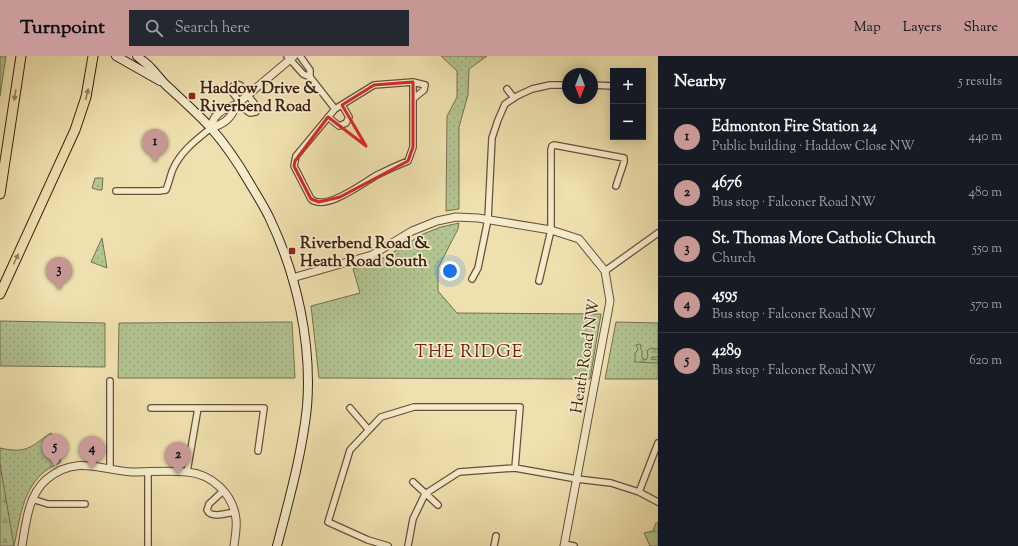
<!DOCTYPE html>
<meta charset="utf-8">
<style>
body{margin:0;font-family:"Sorts Mill Goudy",serif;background:#242831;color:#f1f3f6}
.controls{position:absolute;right:12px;top:12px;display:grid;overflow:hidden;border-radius:0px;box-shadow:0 2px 10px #0003}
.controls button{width:36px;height:36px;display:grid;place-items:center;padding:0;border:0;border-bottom:1px solid #363941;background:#171b24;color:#f1f3f6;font:20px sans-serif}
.compass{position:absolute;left:562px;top:12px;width:36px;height:36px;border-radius:50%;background:#171b24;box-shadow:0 2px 10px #0003;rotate:180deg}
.you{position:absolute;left:450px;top:215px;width:14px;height:14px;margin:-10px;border:3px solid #fff;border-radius:50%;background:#1a73e8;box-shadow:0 0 0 6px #1a73e833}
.badge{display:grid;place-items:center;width:26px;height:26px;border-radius:50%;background:#c59692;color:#111;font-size:13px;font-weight:700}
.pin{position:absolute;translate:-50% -33px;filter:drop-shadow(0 1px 2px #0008)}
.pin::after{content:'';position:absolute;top:21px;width:14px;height:12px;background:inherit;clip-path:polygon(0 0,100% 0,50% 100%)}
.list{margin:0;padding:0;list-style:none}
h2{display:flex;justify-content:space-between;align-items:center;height:52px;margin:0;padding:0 16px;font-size:17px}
h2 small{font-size:13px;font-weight:400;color:#9ea1a6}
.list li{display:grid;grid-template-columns:26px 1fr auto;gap:12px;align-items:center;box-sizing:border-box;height:56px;padding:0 16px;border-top:1px solid #363941}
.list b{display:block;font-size:15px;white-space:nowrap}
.list p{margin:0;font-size:13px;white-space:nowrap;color:#9ea1a6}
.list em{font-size:13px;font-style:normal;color:#9ea1a6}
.icon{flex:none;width:22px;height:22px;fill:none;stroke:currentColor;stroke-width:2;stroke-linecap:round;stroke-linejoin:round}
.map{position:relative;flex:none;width:658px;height:490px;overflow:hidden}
header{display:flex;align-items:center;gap:24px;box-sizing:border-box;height:56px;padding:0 20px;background:#c59692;color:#111}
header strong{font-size:19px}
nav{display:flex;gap:22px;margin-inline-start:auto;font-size:14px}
.search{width:280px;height:36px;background:#242831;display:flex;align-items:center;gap:10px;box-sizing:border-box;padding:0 14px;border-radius:0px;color:#9ea1a6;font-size:15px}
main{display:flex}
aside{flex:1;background:#171b24}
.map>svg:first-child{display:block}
.grass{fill:url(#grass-dots);stroke:#767152}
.forest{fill:url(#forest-firs);stroke:#767152}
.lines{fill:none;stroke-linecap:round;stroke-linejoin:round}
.minor-casing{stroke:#684f3a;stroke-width:8}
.tertiary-casing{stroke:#684f3a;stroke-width:9}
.secondary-casing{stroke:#3b1e13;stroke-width:10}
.primary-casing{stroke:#3b1e13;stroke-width:11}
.minor{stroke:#f5eccb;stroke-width:5.5}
.tertiary{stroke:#f5eccb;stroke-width:7}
.secondary{stroke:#f5eccb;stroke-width:8}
.primary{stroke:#efe1af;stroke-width:9}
.oneway{fill:#958061}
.marked{fill:none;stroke:#d62828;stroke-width:3;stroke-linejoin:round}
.poi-dot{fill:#8f2418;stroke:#f5eccb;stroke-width:1.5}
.labels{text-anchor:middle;stroke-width:3.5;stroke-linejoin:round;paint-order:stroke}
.poi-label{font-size:16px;font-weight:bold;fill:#3b1e13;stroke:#f5eccb;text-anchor:start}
.street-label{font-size:16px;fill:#3b1e13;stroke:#f5eccb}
.quarter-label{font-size:18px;letter-spacing:1px;fill:#7a1f14;stroke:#f5eccb}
</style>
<header>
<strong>Turnpoint</strong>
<div class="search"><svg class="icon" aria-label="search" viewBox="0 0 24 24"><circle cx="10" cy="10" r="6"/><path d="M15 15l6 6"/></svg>Search here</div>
<nav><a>Map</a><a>Layers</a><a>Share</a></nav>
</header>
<main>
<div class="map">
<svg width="658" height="490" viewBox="0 0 658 490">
<defs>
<pattern id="grass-dots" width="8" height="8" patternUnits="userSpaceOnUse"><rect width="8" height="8" fill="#b2c490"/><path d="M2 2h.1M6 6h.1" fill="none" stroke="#9aa87b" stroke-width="1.8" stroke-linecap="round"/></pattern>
<pattern id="forest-firs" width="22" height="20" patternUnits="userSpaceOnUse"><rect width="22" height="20" fill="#b2c490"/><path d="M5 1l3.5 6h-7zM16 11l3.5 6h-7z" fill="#9aa87b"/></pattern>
</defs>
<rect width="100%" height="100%" fill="#efe1af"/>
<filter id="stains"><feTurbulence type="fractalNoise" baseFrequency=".005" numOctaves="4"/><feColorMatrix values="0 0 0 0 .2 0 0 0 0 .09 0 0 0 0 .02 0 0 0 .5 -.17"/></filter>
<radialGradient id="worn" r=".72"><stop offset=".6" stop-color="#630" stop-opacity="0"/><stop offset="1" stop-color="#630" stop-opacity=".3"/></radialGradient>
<path class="grass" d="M 0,0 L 6,0 L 0,40 Z
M 441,0 L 487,0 L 469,13 L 468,39 L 459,71 L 459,153 L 446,155 L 447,60 L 457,41 L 457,15 Z
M 95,122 L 103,122 L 102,134 L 98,134 L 92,132 Z
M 459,167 L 458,173 L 438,212 L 438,235 L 457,257 L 601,258 L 590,323 L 319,322 L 311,250 L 360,237 L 353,213 L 375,206 L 387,200 L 423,178 L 441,171 Z
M 102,182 L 107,212 L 91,206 Z
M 0,265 L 105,267 L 105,311 L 0,310 Z
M 292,266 L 295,322 L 118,322 L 119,267 Z
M 616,266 L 658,267 L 658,323 L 605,323 Z
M 51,377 L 61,406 C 56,409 49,412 45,415 C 22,434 20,463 14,490 L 0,490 L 0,392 C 27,398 30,391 51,377 Z"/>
<path class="forest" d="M 640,288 L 641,290 L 640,292 L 642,294 L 642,302 L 646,304 L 648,301 L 647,295 L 651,292 L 658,293 L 658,301 L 652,301 L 651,303 L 658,304 L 658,307 L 635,306 L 635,298 L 638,293 L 636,289 Z
M 0,408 L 14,490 L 0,490 Z
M 656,467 L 658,467 L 658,490 L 650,490 L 644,477 L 653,475 Z"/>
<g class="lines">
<defs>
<path id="minor" d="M 287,0 L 303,18 L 310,21
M 300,0 L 310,14 L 310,21 L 335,53
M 413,26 L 413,91 L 408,105 C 398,109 387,114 377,119 C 363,127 325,156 311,143 L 294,110 L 296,100 L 335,53 L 374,29 L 413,26 L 425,29 L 424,34 L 414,42
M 237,28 L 240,29 L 257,51 L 256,56 L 250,57 L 247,55 L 232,36 L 233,30 Z
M 592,29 L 613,30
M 507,33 L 514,42
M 328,61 L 339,70 L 346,67 L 349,61 L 342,49
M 116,135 L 159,135 L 166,134 C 169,127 170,120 173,113 C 181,95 196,84 211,72
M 605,215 L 658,177
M 472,223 L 478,212 L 488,163 L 492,82 L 498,64 L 505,48 L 517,40 L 532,33 L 550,29 L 568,29
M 539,225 L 551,174 L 551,94 L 552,90 L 554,89 L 624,102 L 624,106 L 616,130
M 110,325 L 110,412
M 151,352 L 264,352 L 258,395
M 350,352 L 368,373
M 148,416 L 148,490
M 187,416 L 198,352
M 413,426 L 438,449
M 223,435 L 209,448 L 207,454 C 211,463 226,457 235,456
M 639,436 L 658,387
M 32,443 L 48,448 L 85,448
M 564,488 L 574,490
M 388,490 L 368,484 L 328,466 L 350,394 L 381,361 L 414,351 L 520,351 L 515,412
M 408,490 L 413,463 L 425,438 L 459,416 L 515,412 L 577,423 L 611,427 L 639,436 L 658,446
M 494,490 L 496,480"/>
<path id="tertiary" d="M 236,49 C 232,62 224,68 211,72 C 213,58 223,52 236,49 L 294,0
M 292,222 L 372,199 L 412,175 L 437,165 L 456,161 L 478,162 L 551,174 L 579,183 L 605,215 L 610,245 L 564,490
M 22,490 C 26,467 28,439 47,423 C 76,399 100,414 132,416 C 150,416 169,414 187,416 C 212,418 233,438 236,463 C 237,472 235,481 234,490"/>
<path id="secondary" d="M 116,0 L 160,25
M 137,0 C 141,4 147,7 151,12 C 156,17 160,23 165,28 C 180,42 196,56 211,72 C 225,88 238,107 249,126 C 256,138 264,150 270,163 C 297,220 312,287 307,351 C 302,398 289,444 277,490"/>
<path id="primary" d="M 0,138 L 21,0
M 0,238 L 75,74 L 86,41 L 93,0"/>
</defs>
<use href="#minor" class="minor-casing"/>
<use href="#tertiary" class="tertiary-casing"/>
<use href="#secondary" class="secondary-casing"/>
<use href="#primary" class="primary-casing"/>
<use href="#minor" class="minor"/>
<use href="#tertiary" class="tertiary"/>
<use href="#secondary" class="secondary"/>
<use href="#primary" class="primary"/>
</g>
<defs><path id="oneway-solid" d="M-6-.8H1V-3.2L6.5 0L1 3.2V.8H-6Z"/></defs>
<g class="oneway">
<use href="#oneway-solid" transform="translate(87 38) rotate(-77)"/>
<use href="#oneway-solid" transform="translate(15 39) rotate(99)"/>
<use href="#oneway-solid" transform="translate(16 203) rotate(-65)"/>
</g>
<path class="marked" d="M 413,26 L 413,91 L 408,105 L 340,141 L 319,146 L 311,143 L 294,110 L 295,105 L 328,61 L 366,90 L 342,49 L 374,29 Z"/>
<g class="poi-dot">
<rect x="188" y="36" width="8" height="8" rx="2"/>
<rect x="288" y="191" width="8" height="8" rx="2"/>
</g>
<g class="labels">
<g class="poi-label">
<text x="200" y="37">Haddow Drive &amp;<tspan x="200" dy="18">Riverbend Road</tspan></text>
<text x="300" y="192">Riverbend Road &amp;<tspan x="300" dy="18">Heath Road South</tspan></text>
</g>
<g class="street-label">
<text transform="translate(584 300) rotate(-81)" y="6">Heath Road NW</text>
</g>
<g class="quarter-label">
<text x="469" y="301">THE RIDGE</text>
</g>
</g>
<rect width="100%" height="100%" filter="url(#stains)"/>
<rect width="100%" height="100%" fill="url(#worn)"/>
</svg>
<div class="controls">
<button>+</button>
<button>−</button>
</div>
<svg class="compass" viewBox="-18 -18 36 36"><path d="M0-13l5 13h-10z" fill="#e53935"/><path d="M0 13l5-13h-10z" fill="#9ea1a6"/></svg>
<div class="you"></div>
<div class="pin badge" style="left:155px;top:106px">1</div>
<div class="pin badge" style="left:178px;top:419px">2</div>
<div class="pin badge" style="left:59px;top:234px">3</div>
<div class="pin badge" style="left:92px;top:413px">4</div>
<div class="pin badge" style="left:55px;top:411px">5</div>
</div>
<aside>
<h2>Nearby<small>5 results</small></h2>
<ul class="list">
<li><span class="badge">1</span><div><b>Edmonton Fire Station 24</b><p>Public building · Haddow Close NW</p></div><em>440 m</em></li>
<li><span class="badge">2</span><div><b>4676</b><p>Bus stop · Falconer Road NW</p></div><em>480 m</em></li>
<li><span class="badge">3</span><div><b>St. Thomas More Catholic Church</b><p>Church</p></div><em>550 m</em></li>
<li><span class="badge">4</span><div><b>4595</b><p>Bus stop · Falconer Road NW</p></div><em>570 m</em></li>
<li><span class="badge">5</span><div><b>4289</b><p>Bus stop · Falconer Road NW</p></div><em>620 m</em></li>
</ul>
</aside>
</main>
